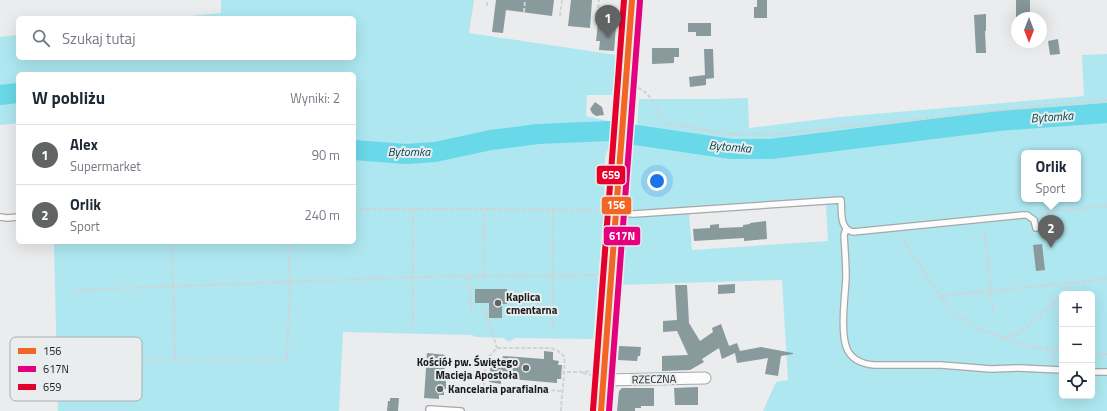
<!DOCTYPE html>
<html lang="pl">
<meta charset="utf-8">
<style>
body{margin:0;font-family:"Titillium Web",sans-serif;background:#f6f6f7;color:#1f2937}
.controls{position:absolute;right:12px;bottom:12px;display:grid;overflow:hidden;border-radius:6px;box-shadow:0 4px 16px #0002}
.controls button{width:36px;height:36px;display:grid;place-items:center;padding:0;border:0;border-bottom:1px solid #e0e1e3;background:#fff;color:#1f2937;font:20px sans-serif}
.compass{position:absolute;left:1011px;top:12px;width:36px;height:36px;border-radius:50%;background:#fff;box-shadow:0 4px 16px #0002;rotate:180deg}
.you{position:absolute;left:657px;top:181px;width:14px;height:14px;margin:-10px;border:3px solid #fff;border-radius:50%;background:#1a73e8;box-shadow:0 0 0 6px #1a73e833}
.badge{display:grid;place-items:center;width:26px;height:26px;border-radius:50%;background:#626464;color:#fff;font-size:13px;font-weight:700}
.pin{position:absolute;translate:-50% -33px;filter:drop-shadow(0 1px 2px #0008)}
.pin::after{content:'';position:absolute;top:21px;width:14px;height:12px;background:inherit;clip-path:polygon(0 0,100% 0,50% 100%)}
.popup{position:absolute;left:1021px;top:150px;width:60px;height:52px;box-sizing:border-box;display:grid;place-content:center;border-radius:6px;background:#fff;filter:drop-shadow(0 1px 3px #0005);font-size:13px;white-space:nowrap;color:#747a83}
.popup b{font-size:15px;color:#1f2937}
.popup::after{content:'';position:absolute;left:50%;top:100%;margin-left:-8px;border:8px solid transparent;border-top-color:#fff}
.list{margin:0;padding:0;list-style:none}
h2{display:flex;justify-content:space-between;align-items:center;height:52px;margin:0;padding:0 16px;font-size:17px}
h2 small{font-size:13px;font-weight:400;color:#747a83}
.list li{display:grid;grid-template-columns:26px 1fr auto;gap:12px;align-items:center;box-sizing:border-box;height:60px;padding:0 16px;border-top:1px solid #e0e1e3}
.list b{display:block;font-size:15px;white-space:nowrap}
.list p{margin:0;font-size:13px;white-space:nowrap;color:#747a83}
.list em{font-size:13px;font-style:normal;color:#747a83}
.icon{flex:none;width:22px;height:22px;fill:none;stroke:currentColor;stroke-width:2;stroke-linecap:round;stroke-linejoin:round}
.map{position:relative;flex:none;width:1107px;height:411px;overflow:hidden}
.search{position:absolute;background:#fff;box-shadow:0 4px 16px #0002;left:16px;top:16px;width:340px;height:44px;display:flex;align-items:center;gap:10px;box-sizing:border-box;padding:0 14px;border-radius:6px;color:#747a83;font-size:15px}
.panel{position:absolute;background:#fff;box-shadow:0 4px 16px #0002;left:16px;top:72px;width:340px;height:172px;border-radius:6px}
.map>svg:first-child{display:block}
.green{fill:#aee7f0;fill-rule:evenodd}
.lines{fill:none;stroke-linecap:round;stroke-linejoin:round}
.river{stroke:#69d8e8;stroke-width:20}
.building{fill:#899a9c}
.lane-casing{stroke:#a6a8a9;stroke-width:8}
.street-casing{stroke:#a6a8a9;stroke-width:13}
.secondary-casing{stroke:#a6a8a9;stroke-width:17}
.path{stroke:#d2d3d4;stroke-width:2;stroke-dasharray:4 2;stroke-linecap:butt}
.lane{stroke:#fcfcfc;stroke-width:5.5}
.street{stroke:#fcfcfc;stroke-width:11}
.secondary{stroke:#fcfcfc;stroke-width:15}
.bus-1-casing{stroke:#e9edee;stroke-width:9}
.bus-2-casing{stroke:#e9edee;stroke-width:9}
.bus-3-casing{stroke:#e9edee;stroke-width:9}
.bus-1{stroke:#f26522;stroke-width:6}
.bus-2{stroke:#e5007d;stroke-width:6}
.bus-3{stroke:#e4002b;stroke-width:6}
.poi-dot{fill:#626464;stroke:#e9edee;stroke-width:1.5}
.labels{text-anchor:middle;stroke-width:4;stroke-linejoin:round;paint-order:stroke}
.poi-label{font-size:11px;font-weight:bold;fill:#191b1b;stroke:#e9edee;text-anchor:start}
.street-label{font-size:11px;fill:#191b1b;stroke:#e9edee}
.water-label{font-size:12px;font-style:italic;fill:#00464f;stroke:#e9edee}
.key{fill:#e9edee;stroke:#abaeaf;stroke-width:1}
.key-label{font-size:11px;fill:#191b1b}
.line-badge{stroke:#e9edee;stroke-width:1.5}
.badge-label{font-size:11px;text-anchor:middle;font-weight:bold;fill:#fff}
</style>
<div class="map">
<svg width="1107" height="411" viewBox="0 0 1107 411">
<rect width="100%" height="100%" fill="#eaeced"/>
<path class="green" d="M 221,0 L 474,0 L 469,33 L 616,55 L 612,95 L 587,95 L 586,116 L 612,122 L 612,125 L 576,125 L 535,128 L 498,133 L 437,145 L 397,146 L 354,144 L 354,74 L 18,74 L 18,87 L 0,90 L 0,37 L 18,35 L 18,58 L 354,58 L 354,18 L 171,18 L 221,13 Z
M 1107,54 L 1107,107 L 954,120 L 851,132 L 780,142 L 728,142 L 637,130 L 639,99 L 715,99 L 748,98 L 749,128 L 839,117 L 1084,96 L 1082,55 Z
M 18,99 L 18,123 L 0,125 L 0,101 Z
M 1107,119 L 1107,411 L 763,411 L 776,382 L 788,380 L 782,280 L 617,285 L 631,143 L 737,156 L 759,156 L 783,154 L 955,132 ZM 1024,153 L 1078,153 L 1078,199 L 1024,199 ZM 826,204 L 828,241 L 692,250 L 689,214 ZM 1062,294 L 1092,294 L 1092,396 L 1062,396 Z
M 564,137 L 612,138 L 605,157 L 604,210 L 593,339 L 515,338 L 509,342 L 503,338 L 476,337 L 472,335 L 343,332 L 339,411 L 58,411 L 54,242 L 354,242 L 354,159 L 413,163 L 446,159 L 511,145 Z"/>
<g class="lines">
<path class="river" d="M 0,95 L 18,93
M 354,150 L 406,154 L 435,152 L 491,140 L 538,134 L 609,131 L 731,149 L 771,149 L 998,121 L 1107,113"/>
</g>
<path class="building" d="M 496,0 L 554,0 L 552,16 L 506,10 L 503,33 L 492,32 Z
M 571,0 L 592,0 L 590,28 L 568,26 Z
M 757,0 L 767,0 L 767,18 L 754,18 L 754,7 L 757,7 Z
M 1016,0 L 1030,0 L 1030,18 L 1016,18 Z
M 986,14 L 986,31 L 985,31 L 986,53 L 976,53 L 974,15 Z
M 688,23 L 711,23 L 711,36 L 696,36 L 696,32 L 688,32 Z
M 598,24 L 616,26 L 614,51 L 599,50 L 600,41 L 596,41 Z
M 1058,39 L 1060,54 L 1050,55 L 1048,41 Z
M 652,48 L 679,48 L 679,57 L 674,57 L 674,63 L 652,64 Z
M 704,49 L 713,49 L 714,78 L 706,79 L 706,85 L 690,87 L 689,77 L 705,75 Z
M 595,102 L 602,107 L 604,115 L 596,116 L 592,113 L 590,109 Z
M 766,221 L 767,239 L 744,241 L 744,238 L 694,241 L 693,229 L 710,228 L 710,225 L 719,224 L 719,228 L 743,227 L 743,225 L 750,224 L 750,223 Z
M 1042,244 L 1045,270 L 1036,271 L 1033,245 Z
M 735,284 L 735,293 L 718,294 L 718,285 Z
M 675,285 L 687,285 L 689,323 L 700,341 L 713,332 L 712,328 L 721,324 L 729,346 L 737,343 L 740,351 L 761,347 L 793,353 L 793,354 L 781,356 L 778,376 L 765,374 L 768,358 L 737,363 L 735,353 L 722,359 L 719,348 L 702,359 L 704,362 L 690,370 L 662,371 L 662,356 L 688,355 L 677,331 L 663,332 L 663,321 L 677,320 Z
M 475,289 L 507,289 L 507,304 L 502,304 L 502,318 L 489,318 L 489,303 L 475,303 Z
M 619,346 L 641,347 L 640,356 L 638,356 L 637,361 L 618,360 Z
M 544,351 L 553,352 L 553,360 L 559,361 L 558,365 L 562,365 L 561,379 L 557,379 L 557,383 L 501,378 L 501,384 L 489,382 L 491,359 L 502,360 L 503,356 L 544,359 Z
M 427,353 L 446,355 L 444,375 L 446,375 L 446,389 L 444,389 L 444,395 L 439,395 L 439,399 L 424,398 Z
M 698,387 L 698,405 L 675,405 L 674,388 Z
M 622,388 L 654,388 L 654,406 L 641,406 L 641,408 L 635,408 L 635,411 L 617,411 L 619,391 Z
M 390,398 L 399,398 L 398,411 L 387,411 L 388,401 L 390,401 Z"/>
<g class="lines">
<defs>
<path id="lane" d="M 617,213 L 634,214 L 841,200 C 842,211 839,229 853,232 L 1023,215 L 1027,215 L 1034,220 L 1036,228
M 0,217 L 7,218 L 18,217
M 846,229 L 844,235 C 845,250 846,264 846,278 C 845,296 840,333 847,349 C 852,360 862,364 874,365 L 941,365 L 991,369 L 1019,368 L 1062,370
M 1092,372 L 1107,372
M 429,409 L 461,411"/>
<path id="street" d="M 604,380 L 705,378"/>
<path id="secondary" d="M 601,411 L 612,273 L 632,0"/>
</defs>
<use href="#lane" class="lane-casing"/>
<use href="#street" class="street-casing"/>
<use href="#secondary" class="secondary-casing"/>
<path class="path" d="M 487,6 L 487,0
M 524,12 L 525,0
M 560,16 L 562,0
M 597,20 L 599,0
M 638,88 C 652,94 658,110 665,123 L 730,134 L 779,134 L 1058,104 L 1107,100
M 354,209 L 485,209 L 604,210
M 413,209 L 413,327
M 1039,213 L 1107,206
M 985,232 L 993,312
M 900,235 L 940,296 L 1107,279
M 172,242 L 175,360 L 287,360 L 290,282 L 288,242
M 483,276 L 485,209
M 469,277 L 471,310 L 484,309 L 497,348
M 75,290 L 413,277 L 599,275
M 1063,294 L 1072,283
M 940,296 L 955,314 L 979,329 L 1026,346 L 1062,351
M 1058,299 L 1062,303
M 553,328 L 553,209
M 1005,338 L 1021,332 L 1055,303 L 1062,295
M 1092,353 L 1107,354
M 71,360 L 175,360
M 1052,362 L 1054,350
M 561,372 L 582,372 L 592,371
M 583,373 L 592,375
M 561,411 C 561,402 566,363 564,357 C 561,352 554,348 548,348 L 497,348 L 486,360 L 484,386 L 562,391"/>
<use href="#lane" class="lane"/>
<use href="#street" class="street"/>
<use href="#secondary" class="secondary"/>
<defs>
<path id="bus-1" d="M 601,411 L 632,0"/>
<path id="bus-2" d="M 609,411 L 640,1"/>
<path id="bus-3" d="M 593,410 L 624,0"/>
</defs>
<use href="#bus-1" class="bus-1-casing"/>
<use href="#bus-2" class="bus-2-casing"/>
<use href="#bus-3" class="bus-3-casing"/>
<use href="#bus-1" class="bus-1"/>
<use href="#bus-2" class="bus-2"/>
<use href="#bus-3" class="bus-3"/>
</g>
<g class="poi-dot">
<circle cx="498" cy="303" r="4"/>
<circle cx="526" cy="368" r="4"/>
<circle cx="440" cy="389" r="4"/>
</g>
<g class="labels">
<g class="poi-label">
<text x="506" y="301">Kaplica<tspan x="506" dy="13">cmentarna</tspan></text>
<text x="518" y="366" text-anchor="end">Kościół pw. Świętego<tspan x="518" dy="13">Macieja Apostoła</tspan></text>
<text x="448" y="393">Kancelaria parafialna</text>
</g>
<g class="street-label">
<text transform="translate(654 379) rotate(-1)" y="4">RZECZNA</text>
</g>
<g class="water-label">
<text transform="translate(1052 117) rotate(-4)" y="4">Bytomka</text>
<text transform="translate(730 147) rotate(5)" y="4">Bytomka</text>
<text x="409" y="156">Bytomka</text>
</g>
</g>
<rect x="10" y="337" width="132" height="64" rx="6" class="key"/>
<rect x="18" y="348" width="18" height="6" fill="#f26522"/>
<rect x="18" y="366" width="18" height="6" fill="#e5007d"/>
<rect x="18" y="384" width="18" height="6" fill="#e4002b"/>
<g class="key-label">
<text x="43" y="355">156</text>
<text x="43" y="373">617N</text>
<text x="43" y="391">659</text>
</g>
<g class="line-badge">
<rect x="596" y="165" width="30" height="20" rx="4" fill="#e4002b"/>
<rect x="601" y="196" width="31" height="19" rx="4" fill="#f26522"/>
<rect x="603" y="226" width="38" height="20" rx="4" fill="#e5007d"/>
</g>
<g class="badge-label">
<text x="611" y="179">659</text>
<text x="616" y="209">156</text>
<text x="622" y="240">617N</text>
</g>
</svg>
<div class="controls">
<button>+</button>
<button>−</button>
<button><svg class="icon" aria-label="locate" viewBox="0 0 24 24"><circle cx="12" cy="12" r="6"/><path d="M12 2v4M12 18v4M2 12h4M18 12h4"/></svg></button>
</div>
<svg class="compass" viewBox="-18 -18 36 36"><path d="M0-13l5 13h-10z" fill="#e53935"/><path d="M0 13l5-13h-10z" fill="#747a83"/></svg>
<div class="you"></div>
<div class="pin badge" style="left:608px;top:38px">1</div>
<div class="pin badge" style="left:1051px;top:248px">2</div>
<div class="popup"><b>Orlik</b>Sport</div>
<div class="search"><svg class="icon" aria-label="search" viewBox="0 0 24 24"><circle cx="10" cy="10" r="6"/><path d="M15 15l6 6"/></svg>Szukaj tutaj</div>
<section class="panel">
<h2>W pobliżu<small>Wyniki: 2</small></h2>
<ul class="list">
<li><span class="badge">1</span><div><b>Alex</b><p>Supermarket</p></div><em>90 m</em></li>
<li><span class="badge">2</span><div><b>Orlik</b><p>Sport</p></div><em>240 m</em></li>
</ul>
</section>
</div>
